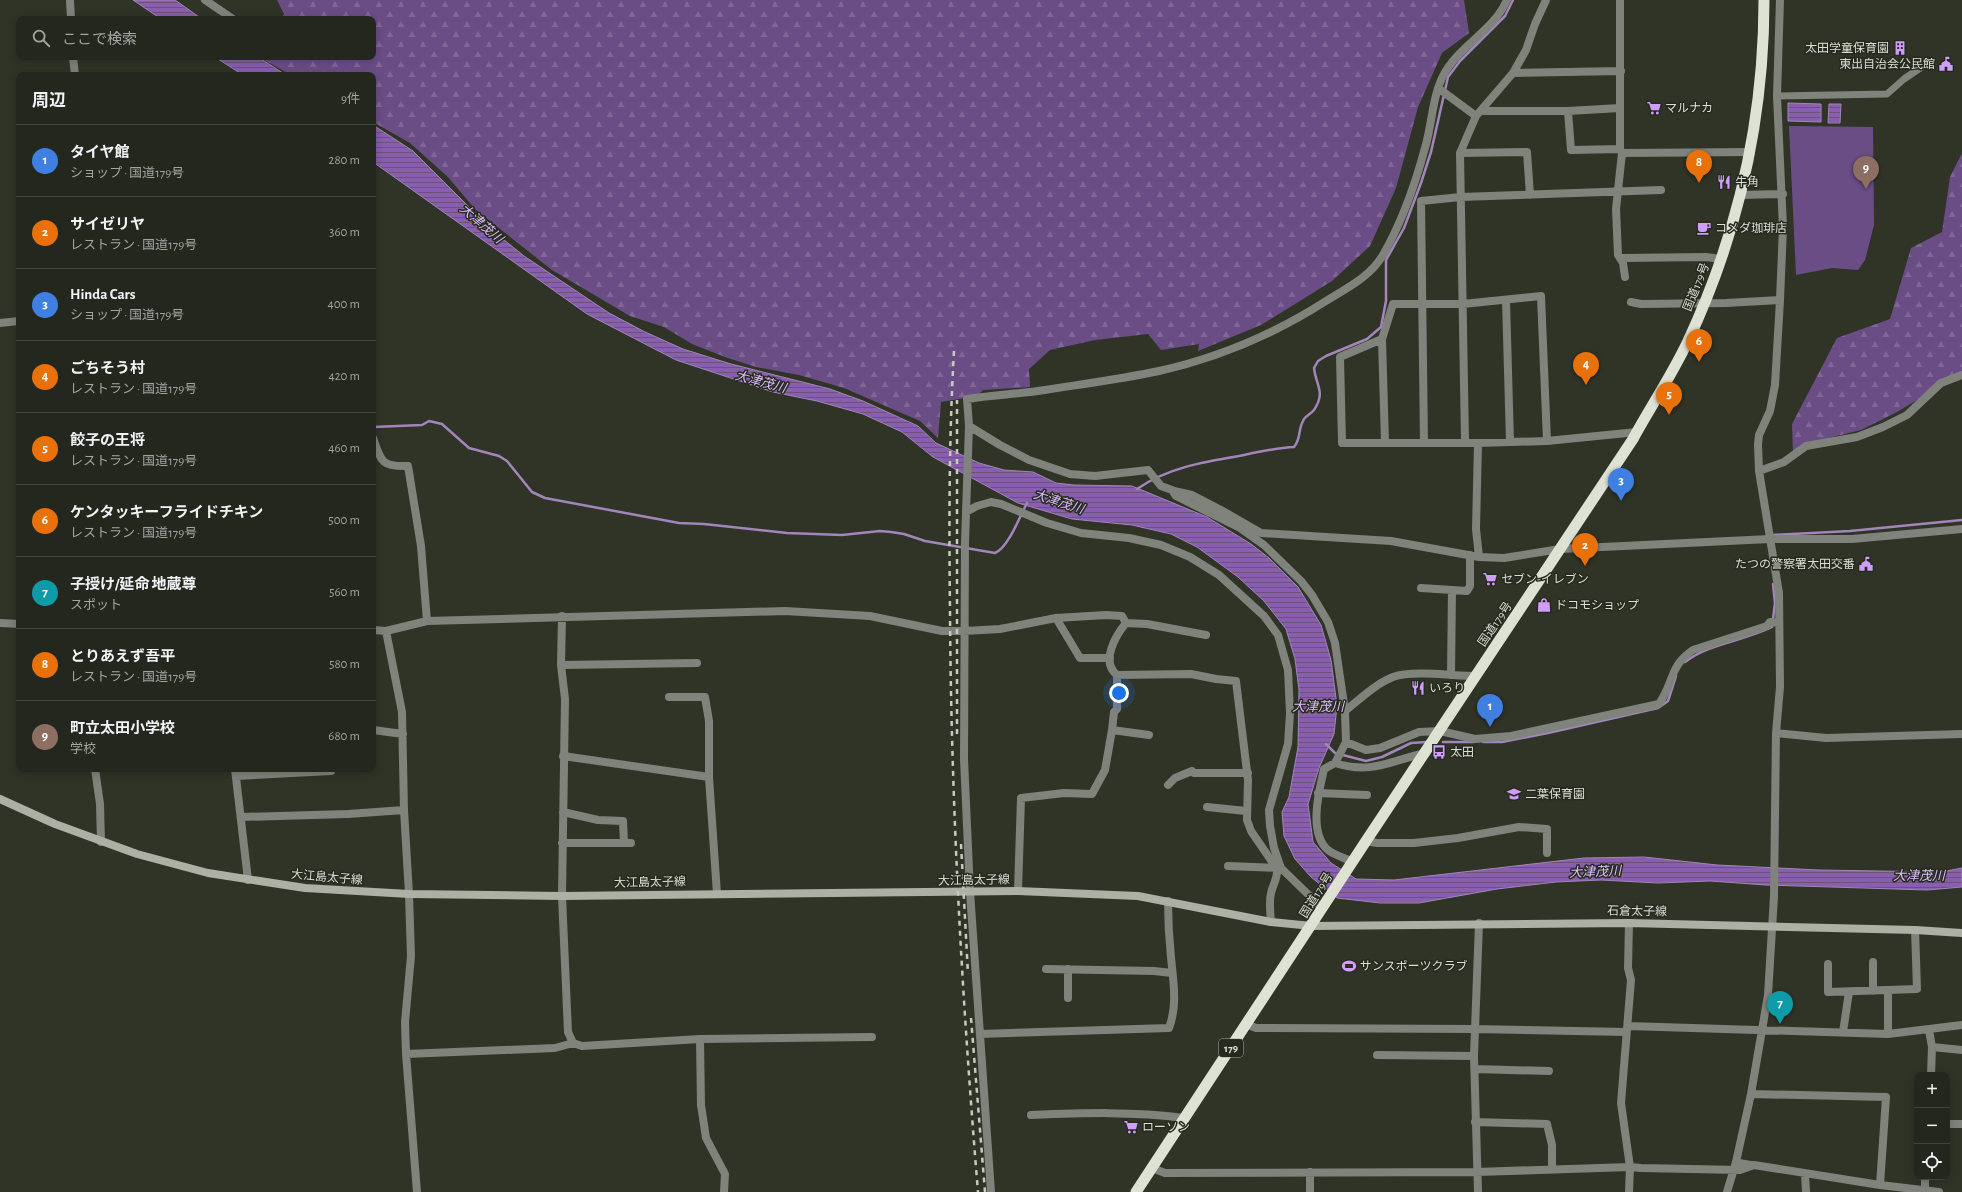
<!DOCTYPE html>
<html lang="ja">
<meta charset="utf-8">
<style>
body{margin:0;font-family:"Alegreya Sans","Noto Sans JP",sans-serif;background:#30332a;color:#f1f3f6}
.controls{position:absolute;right:12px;bottom:12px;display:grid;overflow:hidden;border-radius:8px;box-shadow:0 2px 10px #0003}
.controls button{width:36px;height:36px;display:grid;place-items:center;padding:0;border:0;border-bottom:1px solid #41443b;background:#24271d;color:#f1f3f6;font:20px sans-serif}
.you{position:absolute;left:1119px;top:693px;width:14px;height:14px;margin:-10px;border:3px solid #fff;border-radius:50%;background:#1a73e8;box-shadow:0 0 0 6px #1a73e833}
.badge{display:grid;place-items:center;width:26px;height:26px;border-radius:50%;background:#0b8043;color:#fff;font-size:13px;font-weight:700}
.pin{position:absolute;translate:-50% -33px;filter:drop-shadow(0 1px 2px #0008)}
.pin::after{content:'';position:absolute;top:21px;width:14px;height:12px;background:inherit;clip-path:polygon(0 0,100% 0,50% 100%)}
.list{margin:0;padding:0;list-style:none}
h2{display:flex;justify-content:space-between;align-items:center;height:52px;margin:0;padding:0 16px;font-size:17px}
h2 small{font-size:13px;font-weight:400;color:#a3a5a4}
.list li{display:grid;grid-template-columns:26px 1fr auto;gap:12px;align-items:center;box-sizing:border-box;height:72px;padding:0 16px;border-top:1px solid #41443b}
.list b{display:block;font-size:15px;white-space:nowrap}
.list p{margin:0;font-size:13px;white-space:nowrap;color:#a3a5a4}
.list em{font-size:13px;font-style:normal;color:#a3a5a4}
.icon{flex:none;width:22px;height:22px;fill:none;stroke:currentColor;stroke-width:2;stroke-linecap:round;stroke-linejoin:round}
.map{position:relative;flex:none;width:1962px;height:1192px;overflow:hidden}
.search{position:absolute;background:#24271d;box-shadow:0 2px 10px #0003;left:16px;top:16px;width:360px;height:44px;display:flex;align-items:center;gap:10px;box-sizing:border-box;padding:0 14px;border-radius:8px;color:#a3a5a4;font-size:15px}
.panel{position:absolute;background:#24271d;box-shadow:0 2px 10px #0003;left:16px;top:72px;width:360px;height:700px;border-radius:8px}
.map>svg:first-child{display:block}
.forest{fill:url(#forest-firs)}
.pitch{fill:#6b4d86}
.water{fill:url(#water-rules);stroke:#a285ba}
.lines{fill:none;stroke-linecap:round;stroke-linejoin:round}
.stream{stroke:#a285ba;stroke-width:2.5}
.pedestrian{stroke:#80827c;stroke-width:7}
.minor{stroke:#80827c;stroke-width:8}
.tertiary{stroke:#80827c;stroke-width:8}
.secondary{stroke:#acb0a5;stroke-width:8}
.trunk{stroke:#dee2d3;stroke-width:11}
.rail{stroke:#c8cac2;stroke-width:2.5;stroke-dasharray:5 5;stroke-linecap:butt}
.labels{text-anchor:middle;stroke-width:3;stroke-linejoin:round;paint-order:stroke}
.shield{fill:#262a1e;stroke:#a6a9a0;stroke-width:1}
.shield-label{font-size:11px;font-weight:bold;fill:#dddfd7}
.poi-label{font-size:12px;fill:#dddfd7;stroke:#262a1e;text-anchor:start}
.street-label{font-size:12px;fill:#dddfd7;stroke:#262a1e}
.water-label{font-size:13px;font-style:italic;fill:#debefe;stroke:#262a1e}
</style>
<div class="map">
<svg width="1962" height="1192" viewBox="0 0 1962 1192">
<defs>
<pattern id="forest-firs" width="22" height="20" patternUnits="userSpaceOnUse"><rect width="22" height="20" fill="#6b4d86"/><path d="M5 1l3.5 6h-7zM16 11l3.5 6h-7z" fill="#806696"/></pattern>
<pattern id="water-rules" width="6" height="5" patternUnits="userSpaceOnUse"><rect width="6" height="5" fill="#895eae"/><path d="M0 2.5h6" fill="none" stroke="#69527c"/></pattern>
</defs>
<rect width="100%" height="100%" fill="#303427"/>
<path class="forest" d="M 277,0 L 1464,0 L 1469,33 L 1442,53 L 1418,107 L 1396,188 L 1370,246 L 1332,281 L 1261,325 L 1198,351 L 1199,344 L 1161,350 L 1148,334 L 1095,340 L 1050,350 L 1029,369 L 1030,387 L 983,390 L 977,396 L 941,402 L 938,438 L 920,421 L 844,388 L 799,375 L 756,367 L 725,357 L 692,344 L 664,327 L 630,316 L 552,270 L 475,209 L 448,177 L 410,143 L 373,122 L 373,75 L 291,75 L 264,60 L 264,57 L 373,57 L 373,19 L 281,19 L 284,14 Z
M 1962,153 L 1962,373 L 1897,412 L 1861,430 L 1812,442 L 1793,451 L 1792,424 L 1837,338 L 1890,319 L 1911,248 L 1942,232 L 1950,177 Z"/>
<path class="pitch" d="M 1789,126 L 1873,127 L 1874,225 L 1865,260 L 1858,270 L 1832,268 L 1796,275 Z"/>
<path class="water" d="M 133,0 L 175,0 L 202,19 L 161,19 Z
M 215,57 L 258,57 L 286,75 L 243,75 Z
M 1788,103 L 1821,104 L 1821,122 L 1788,121 Z
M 1829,104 L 1841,104 L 1840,123 L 1828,123 Z
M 373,125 L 413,151 L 493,231 L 524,256 L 609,313 L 645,332 L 683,349 L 731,364 L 830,389 L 863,401 L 918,426 L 936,443 L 979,463 L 1004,470 L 1033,472 L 1056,483 L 1074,485 L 1132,486 L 1207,517 L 1251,544 L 1269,558 L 1298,587 L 1321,625 L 1331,660 L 1337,706 L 1334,734 L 1319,768 L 1308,804 L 1313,842 L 1331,863 L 1356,879 L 1394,880 L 1584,858 L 1644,857 L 1717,865 L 1819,870 L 1941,872 L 1962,868 L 1962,887 L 1927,890 L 1766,885 L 1710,881 L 1658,883 L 1601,880 L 1556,882 L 1497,889 L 1419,903 L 1380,903 L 1337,898 L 1311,877 L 1295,859 L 1284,836 L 1282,812 L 1289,797 L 1298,747 L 1299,690 L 1295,659 L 1286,629 L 1264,601 L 1238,577 L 1197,547 L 1171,534 L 1132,525 L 1072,519 L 1018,503 L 933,457 L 902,432 L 863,414 L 817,401 L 773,392 L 676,360 L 587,314 L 373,162 Z"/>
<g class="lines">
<path class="stream" d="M 373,427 L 422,425 L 429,421 L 442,424 L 469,448 L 499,456 L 507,461 L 532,492 L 545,498 L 679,523 L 704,524 L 787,533 L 842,535 L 880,531 L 891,532 L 904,534 L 925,541 L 995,553 C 1008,548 1020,516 1027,503
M 1137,489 C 1167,468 1203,462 1239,456 C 1258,452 1275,448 1294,447 C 1301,439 1298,430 1303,421 C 1305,416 1311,414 1314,410 C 1326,392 1316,386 1314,368 L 1318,361 L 1326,356 L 1367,339 L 1381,327 L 1386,301 L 1386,260 L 1404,228 L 1421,183 L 1431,152 L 1448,77 L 1460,61 L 1505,16 L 1513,0
M 1772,535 L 1850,531 L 1962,520
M 1685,662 C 1710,643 1744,641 1772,627 L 1775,603 L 1773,584
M 1443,742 L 1474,742
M 1483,742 L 1502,742 L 1548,733 L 1658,708 L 1668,701 L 1676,676
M 1326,744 L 1335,753 L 1366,761 L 1382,757 L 1411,743 L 1427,742"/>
<path class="pedestrian" d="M 1777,96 L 1887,94 L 1904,79 L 1923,66 L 1922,63
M 1736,1162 L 1754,1165"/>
<path class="minor" d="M 70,0 L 71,19
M 205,0 L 233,19
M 1620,0 L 1620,149 L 1622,153 L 1616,209 L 1618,255 L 1623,263 L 1625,277
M 73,57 L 75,75
M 1513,73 L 1621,71
M 1438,88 L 1476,116
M 1481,111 L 1568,111 L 1620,108
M 1568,111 L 1571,150 L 1620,149
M 1460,153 L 1527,152 L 1530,195
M 1622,153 L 1751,152
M 1741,195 L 1783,194
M 1621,258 L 1706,257 L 1721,259
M 1506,300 L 1510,442
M 1631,302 L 1641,304 L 1726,303 L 1780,300
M 0,323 L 19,321
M 1382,339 L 1385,443
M 969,426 L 1000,445 L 1029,460 L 1070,474 L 1095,476 L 1148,470 L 1161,486 L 1172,490 L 1176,496 L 1240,528 L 1264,545 L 1301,581 L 1312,595 L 1328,622 L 1335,643 L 1345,711 L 1346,742 L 1335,763
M 373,438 C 381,462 382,467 408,466 L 421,546 L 427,621
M 1547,441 L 1541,296 L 1463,304 L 1393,304 L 1382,339 L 1340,357 L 1342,443 L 1478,443 L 1547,441 L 1637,432
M 1465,442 L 1460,153 L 1476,116 L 1513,73 L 1526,50 L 1535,24 L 1546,0
M 1424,443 L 1421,201 L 1461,197 L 1661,190
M 1478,443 L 1476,529 L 1479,557
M 1759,471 L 1784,462 L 1806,446 L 1857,437 L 1883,427 L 1907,415 L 1941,383 L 1962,375
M 1174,491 L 1192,495 L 1221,510 L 1261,533 L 1391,541 L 1479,557 L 1504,558 L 1560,549
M 966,512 L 977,506 L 991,502 L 1001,504 L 1047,523 L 1081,533 L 1129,538 L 1161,545 L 1190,557 L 1219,575 L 1264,616 L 1278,635 L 1288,670 L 1290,713 L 1288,744 L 1269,810 L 1270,826 L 1274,848 L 1281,868 L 1322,908
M 1421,588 L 1452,590
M 562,616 L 561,665 L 565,699 L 562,896 L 568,1032 L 573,1043 L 582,1046 L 700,1039 L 872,1037
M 1056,618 L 1080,658 L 1110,658
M 0,623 L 19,624
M 373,630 L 386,631 L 427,621 L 785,611 L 870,616 L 942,631 L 964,631 L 1000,629 L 1056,618 L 1106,615 L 1122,616 L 1126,623 L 1147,624 L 1206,635
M 386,631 L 402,712 L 404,810 L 409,894 L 411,956 L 405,1022 L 406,1054 L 417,1192
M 561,665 L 697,663
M 1117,675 L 1191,674 L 1216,679 L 1236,681 L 1248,780 L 1247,820 L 1251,831 L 1277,869 C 1278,878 1273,884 1271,893 C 1269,902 1270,912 1271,922
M 1451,675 L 1452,590 L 1467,591 L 1470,586 L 1470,555
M 669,697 L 705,697 L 709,721 L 709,777 L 717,894
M 1345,711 C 1359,700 1375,684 1393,677 C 1413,670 1454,676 1476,676
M 373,730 L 403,734
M 1112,730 L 1114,712 L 1117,709 L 1117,675 C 1100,662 1116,635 1126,623
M 1776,733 L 1826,738 L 1962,734
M 1346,742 L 1366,750 L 1380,748 L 1419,732 L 1440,731 L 1475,739 L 1511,736 L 1659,704 C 1674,683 1669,666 1693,650 L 1767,626 L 1770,622 L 1779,623
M 563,756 L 709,777
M 95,769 L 100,804 L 101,842
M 235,769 L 248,880
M 236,776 L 331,771
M 1168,785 L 1175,778 L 1192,771 L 1194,773 L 1248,773
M 1318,793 L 1367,795
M 1207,807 L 1246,811
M 563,812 L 598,820 L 623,821 L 624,843
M 241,817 L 348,814 L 404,810
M 1366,841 L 1377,843 L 1414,843 L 1458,838 L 1519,827 L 1547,829 L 1547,853
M 562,843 L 631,843
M 1353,862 C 1345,858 1334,855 1328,850 C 1308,833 1319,791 1324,769 L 1335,763 C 1373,775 1391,760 1426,753
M 1228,866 L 1281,868
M 1018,891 L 1021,798 L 1064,793 L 1092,794 L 1105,770 L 1112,730 L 1149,735
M 1629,923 L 1628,968 L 1631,980 L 1621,1103 L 1630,1167 L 1629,1192
M 1873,962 L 1873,991
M 1828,964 L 1828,992 L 1917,989 L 1915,930
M 1046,969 L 1154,971 L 1172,973
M 1068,969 L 1068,998
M 1888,990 L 1888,1034
M 1246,1024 L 1256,1028 L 1474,1029 L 1626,1032
M 1628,1026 L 1888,1034 L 1962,1025
M 1929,1030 L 1932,1047 L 1931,1075
M 1843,1032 L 1849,992
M 980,1034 L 1169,1028 C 1178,1004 1173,981 1171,957 C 1169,938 1168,920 1168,901
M 700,1039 L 701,1105 L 706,1138 L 725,1174 L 724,1192
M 1932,1047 L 1962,1050
M 406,1054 L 555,1048 L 573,1043
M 1377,1055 L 1474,1056
M 1475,1069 L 1549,1071
M 1751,1094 L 1886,1097 L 1880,1185
M 1031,1115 C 1082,1113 1134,1111 1184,1118
M 1475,1122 L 1547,1124 L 1552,1145 L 1552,1169
M 1947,1124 L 1962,1124
M 1152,1168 L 1165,1173 L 1476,1172 L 1630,1167 L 1641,1168 L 1740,1170 L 1754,1165 L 1880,1185 L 1939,1192
M 1805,1174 L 1806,1192
M 1925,1190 L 1925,1177
M 991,1192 L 970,892 L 964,759 L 965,542 L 969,426 L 967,399 C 993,395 1019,394 1045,390 C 1083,384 1121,379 1159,371 C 1217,358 1276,333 1326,301 C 1347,288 1370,277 1383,255 C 1402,222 1415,185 1425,148 C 1432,125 1432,98 1443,76 C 1459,45 1493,32 1507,0
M 1310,1192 L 1310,1172
M 1478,1192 L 1474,1056 L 1479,923
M 1727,1192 L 1736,1162 L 1751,1094 L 1768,995 L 1774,896 L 1776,733 L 1780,687 L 1779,593 L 1759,471 L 1758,445 L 1759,435 L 1770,411 L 1775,385 L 1780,300 L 1783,227 L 1777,96 L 1780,0"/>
<path class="tertiary" d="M 1560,549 L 1770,539 L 1852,539 L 1962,529"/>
<path class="secondary" d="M 0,799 L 55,824 L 137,854 L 208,873 L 305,888 L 409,894 L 562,896 L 1018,891 L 1138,896 L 1271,922 L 1312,926 L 1629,923 L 1915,930 L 1962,933"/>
<path class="trunk" d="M 1136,1192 L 1366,841 L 1633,439 C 1651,406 1672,375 1688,341 C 1738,234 1764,118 1764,0"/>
<path class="rail" d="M 954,351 C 949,437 949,523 950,609 C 951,804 962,998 978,1192
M 957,734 L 957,400
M 961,844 L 968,974
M 971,1018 L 985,1192"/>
</g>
<defs>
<symbol id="building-bare" viewBox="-9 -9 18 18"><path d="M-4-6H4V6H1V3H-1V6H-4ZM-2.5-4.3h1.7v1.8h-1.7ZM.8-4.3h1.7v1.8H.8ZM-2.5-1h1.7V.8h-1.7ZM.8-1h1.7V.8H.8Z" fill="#d09dff" stroke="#262a1e" stroke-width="2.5" paint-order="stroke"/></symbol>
<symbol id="civic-bare" viewBox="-9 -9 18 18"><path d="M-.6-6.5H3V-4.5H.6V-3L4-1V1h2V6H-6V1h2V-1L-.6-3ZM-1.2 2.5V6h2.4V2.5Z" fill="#d09dff" stroke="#262a1e" stroke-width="2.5" paint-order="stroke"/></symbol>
<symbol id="supermarket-bare" viewBox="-9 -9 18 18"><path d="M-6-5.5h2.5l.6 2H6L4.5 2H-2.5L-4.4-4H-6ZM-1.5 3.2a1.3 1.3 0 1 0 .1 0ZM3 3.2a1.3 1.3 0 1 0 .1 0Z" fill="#d09dff" stroke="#262a1e" stroke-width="2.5" paint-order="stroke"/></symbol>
<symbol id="restaurant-bare" viewBox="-9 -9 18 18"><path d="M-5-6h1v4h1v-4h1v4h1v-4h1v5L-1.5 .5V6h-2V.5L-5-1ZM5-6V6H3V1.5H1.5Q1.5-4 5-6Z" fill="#d09dff" stroke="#262a1e" stroke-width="2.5" paint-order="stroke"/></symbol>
<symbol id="cafe-bare" viewBox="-9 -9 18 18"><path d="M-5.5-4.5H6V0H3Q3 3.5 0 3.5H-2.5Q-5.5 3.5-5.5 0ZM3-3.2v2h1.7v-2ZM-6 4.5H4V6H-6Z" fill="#d09dff" stroke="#262a1e" stroke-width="2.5" paint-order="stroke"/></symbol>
<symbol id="shop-bare" viewBox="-9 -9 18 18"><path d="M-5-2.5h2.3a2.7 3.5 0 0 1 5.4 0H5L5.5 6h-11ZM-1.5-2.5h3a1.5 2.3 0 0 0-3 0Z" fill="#d09dff" stroke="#262a1e" stroke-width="2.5" paint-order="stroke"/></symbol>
<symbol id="bus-bare" viewBox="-9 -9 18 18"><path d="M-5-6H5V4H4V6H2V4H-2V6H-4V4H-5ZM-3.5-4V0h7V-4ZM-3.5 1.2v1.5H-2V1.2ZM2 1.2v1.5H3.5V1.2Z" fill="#d09dff" stroke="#262a1e" stroke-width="2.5" paint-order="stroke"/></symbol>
<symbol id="school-bare" viewBox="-9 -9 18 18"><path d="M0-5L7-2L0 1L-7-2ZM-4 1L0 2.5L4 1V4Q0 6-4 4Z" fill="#d09dff" stroke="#262a1e" stroke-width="2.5" paint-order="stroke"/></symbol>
<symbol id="stadium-bare" viewBox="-9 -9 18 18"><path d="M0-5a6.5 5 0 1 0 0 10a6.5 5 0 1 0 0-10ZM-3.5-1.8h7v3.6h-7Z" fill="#d09dff" stroke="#262a1e" stroke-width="2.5" paint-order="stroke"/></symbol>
</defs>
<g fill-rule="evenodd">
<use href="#building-bare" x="1890" y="38" width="20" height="20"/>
<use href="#civic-bare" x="1936" y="54" width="20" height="20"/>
<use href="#supermarket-bare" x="1644" y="98" width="20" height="20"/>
<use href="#restaurant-bare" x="1714" y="172" width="20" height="20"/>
<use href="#cafe-bare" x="1694" y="218" width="20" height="20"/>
<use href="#civic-bare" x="1856" y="554" width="20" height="20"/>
<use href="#supermarket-bare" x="1480" y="569" width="20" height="20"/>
<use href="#shop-bare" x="1534" y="595" width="20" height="20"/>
<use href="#restaurant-bare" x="1408" y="678" width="20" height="20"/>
<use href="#bus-bare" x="1429" y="742" width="20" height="20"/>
<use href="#school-bare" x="1504" y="784" width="20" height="20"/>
<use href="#stadium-bare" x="1339" y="956" width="20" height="20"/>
<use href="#supermarket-bare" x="1121" y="1117" width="20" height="20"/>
</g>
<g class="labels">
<rect class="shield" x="1219" y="1039" width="24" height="18" rx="3"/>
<g class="shield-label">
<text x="1231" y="1052">179</text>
</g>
<g class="poi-label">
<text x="1889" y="52" text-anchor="end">太田学童保育園</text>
<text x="1935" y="68" text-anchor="end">東出自治会公民館</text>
<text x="1665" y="112">マルナカ</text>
<text x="1735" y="186">牛角</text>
<text x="1715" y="232">コメダ珈琲店</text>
<text x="1855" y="568" text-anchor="end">たつの警察署太田交番</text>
<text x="1501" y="583">セブン-イレブン</text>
<text x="1555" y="609">ドコモショップ</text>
<text x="1429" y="692">いろり</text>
<text x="1450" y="756">太田</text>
<text x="1525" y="798">二葉保育園</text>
<text x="1360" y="970">サンスポーツクラブ</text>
<text x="1142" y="1131">ローソン</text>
</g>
<g class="street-label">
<text transform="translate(1696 287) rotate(-68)" y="4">国道179号</text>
<text transform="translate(1495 624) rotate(-56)" y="4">国道179号</text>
<text transform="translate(327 877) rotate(5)" y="4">大江島太子線</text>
<text transform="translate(974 880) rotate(-1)" y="4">大江島太子線</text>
<text transform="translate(650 882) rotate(-1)" y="4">大江島太子線</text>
<text transform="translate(1316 895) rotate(-58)" y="4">国道179号</text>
<text transform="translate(1637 911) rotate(1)" y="4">石倉太子線</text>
</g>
<g class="water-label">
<text transform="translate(482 223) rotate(41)" y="5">大津茂川</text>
<text transform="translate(761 381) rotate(15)" y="5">大津茂川</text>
<text transform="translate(1059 501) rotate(18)" y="5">大津茂川</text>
<text x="1318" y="711">大津茂川</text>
<text transform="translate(1595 871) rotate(-2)" y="5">大津茂川</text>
<text x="1919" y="880">大津茂川</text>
</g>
</g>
</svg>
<div class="controls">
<button>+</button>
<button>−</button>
<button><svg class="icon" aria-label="locate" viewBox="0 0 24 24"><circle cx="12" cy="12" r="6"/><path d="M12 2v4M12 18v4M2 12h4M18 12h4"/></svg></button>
</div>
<div class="you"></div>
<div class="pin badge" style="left:1490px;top:727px;background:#3f7fe0">1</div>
<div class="pin badge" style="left:1585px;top:566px;background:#e8710a">2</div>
<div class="pin badge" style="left:1621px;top:501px;background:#3f7fe0">3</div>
<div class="pin badge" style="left:1586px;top:385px;background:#e8710a">4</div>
<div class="pin badge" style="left:1669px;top:415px;background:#e8710a">5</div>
<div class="pin badge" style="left:1699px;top:362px;background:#e8710a">6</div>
<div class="pin badge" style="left:1780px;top:1024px;background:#0f9aa8">7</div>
<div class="pin badge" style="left:1699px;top:183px;background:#e8710a">8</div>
<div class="pin badge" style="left:1866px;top:189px;background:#8d6e63">9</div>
<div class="search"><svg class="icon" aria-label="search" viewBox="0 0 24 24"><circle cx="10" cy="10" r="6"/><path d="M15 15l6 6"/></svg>ここで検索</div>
<section class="panel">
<h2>周辺<small>9件</small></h2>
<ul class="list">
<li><span class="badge" style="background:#3f7fe0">1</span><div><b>タイヤ館</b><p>ショップ · 国道179号</p></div><em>280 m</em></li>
<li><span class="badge" style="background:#e8710a">2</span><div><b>サイゼリヤ</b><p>レストラン · 国道179号</p></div><em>360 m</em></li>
<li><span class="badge" style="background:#3f7fe0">3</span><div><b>Hinda Cars</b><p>ショップ · 国道179号</p></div><em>400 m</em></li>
<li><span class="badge" style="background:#e8710a">4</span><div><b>ごちそう村</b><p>レストラン · 国道179号</p></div><em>420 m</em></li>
<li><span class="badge" style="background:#e8710a">5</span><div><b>餃子の王将</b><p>レストラン · 国道179号</p></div><em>460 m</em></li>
<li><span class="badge" style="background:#e8710a">6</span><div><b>ケンタッキーフライドチキン</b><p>レストラン · 国道179号</p></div><em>500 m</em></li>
<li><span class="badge" style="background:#0f9aa8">7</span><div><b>子授け/延命 地蔵尊</b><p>スポット</p></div><em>560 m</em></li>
<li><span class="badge" style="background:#e8710a">8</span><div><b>とりあえず吾平</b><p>レストラン · 国道179号</p></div><em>580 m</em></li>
<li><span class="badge" style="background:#8d6e63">9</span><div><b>町立太田小学校</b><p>学校</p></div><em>680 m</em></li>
</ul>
</section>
</div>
